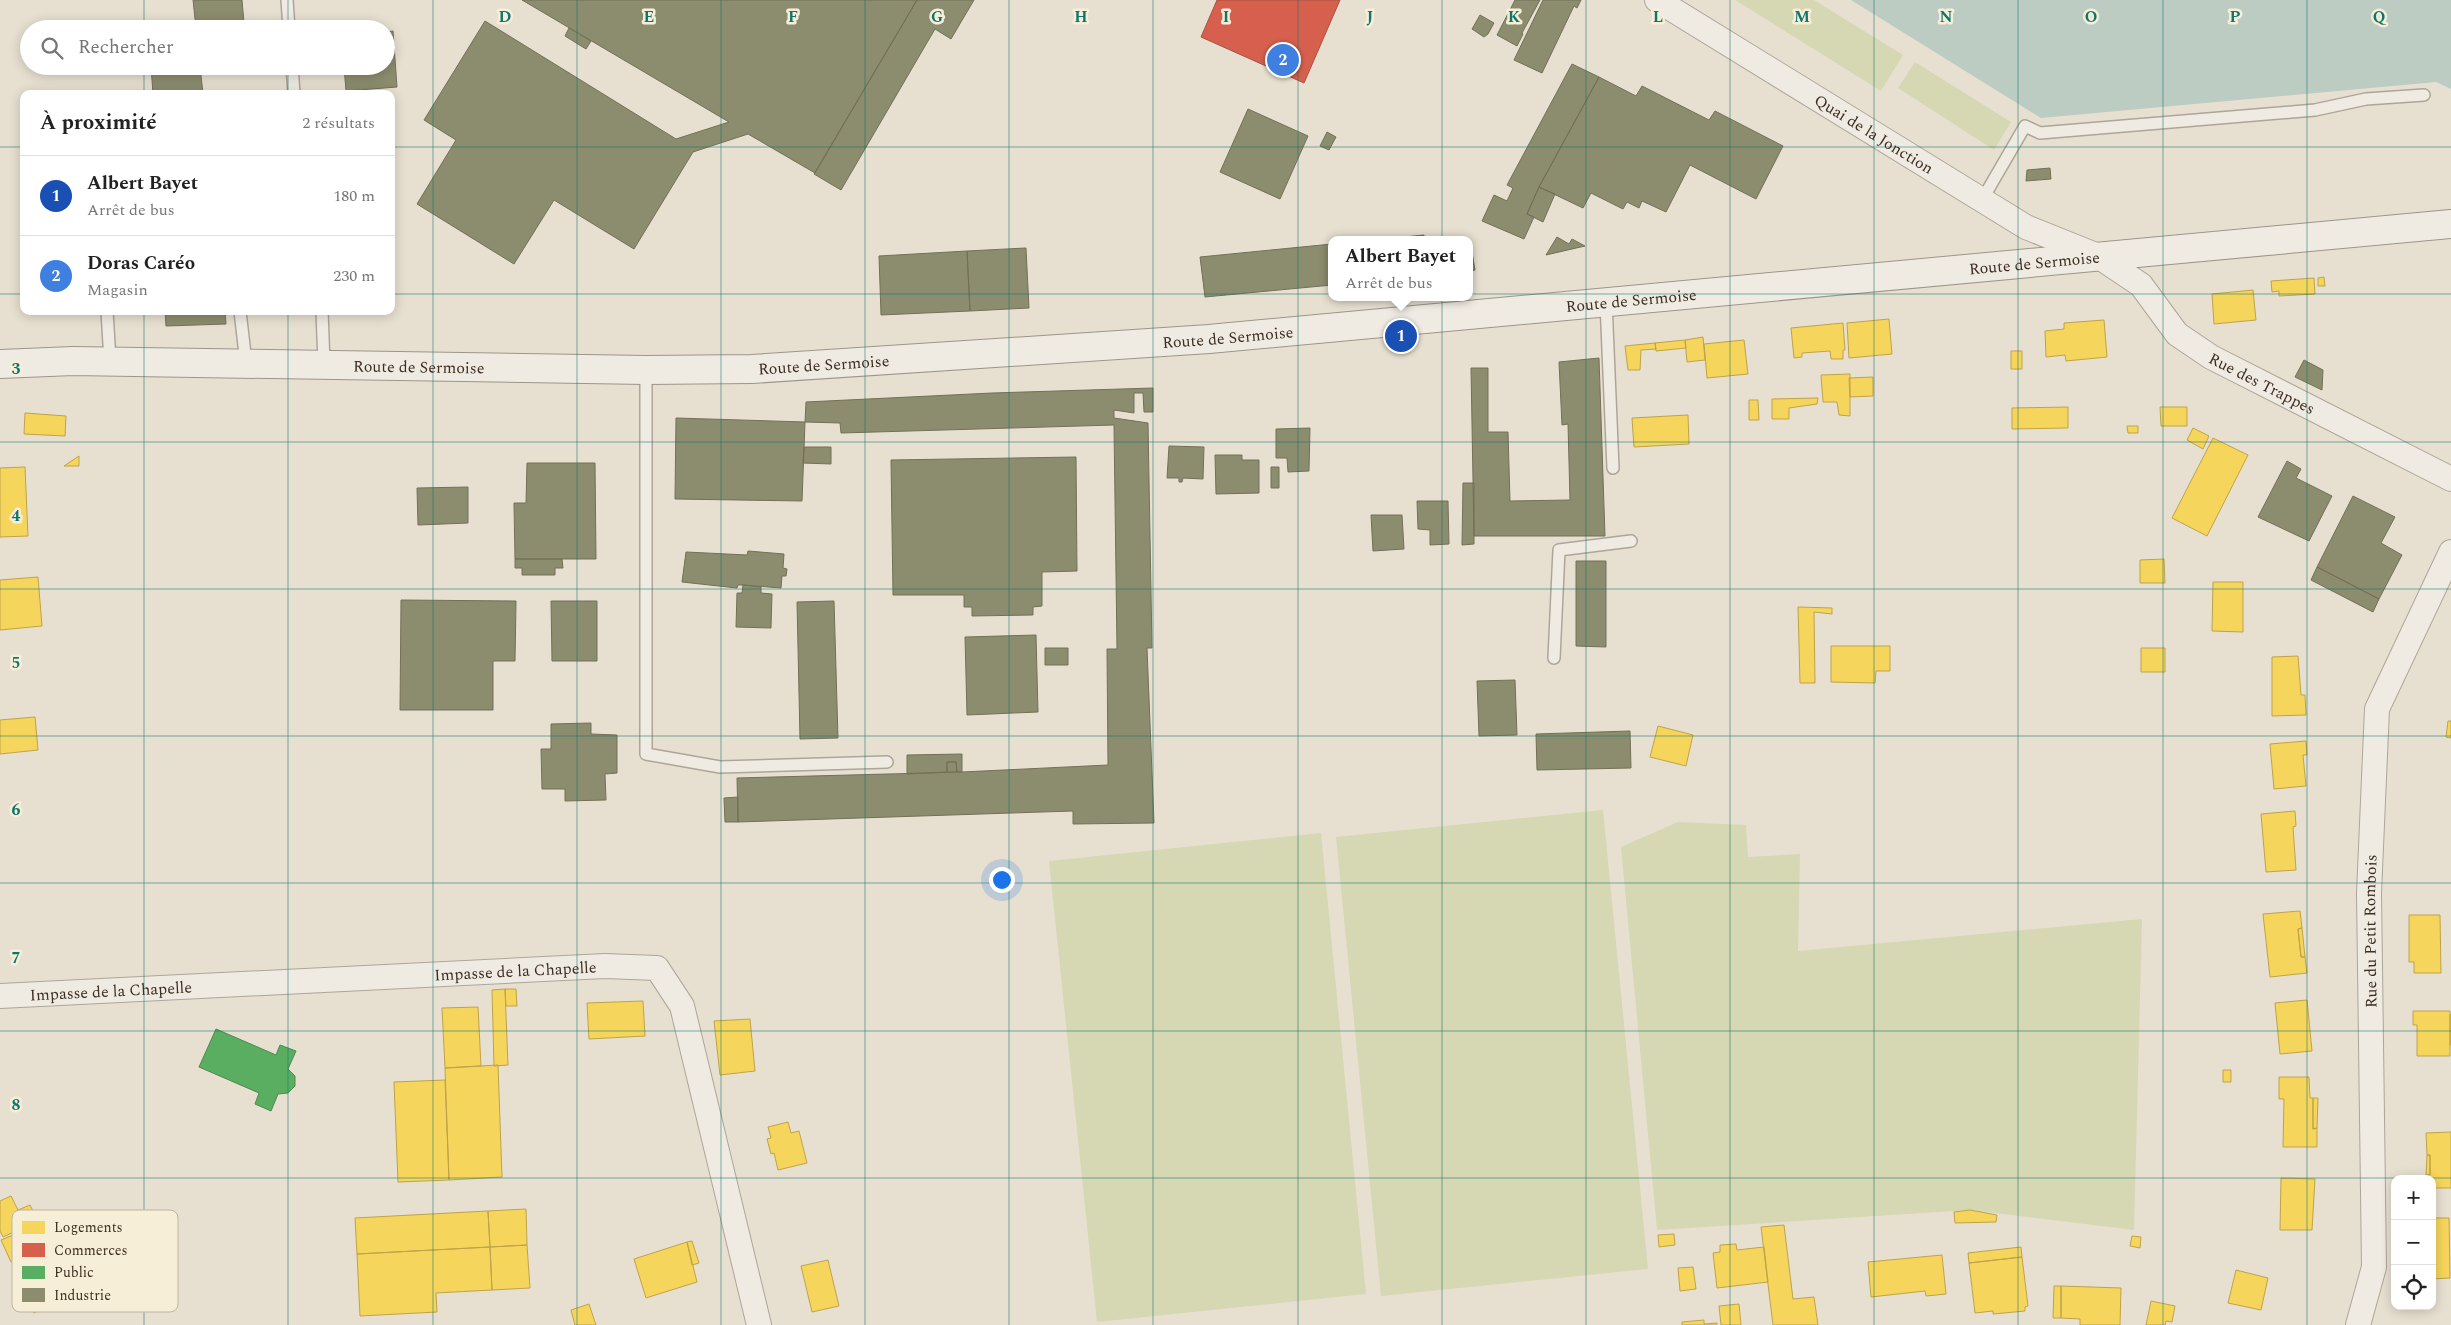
<!DOCTYPE html>
<html lang="fr">
<meta charset="utf-8">
<style>
body{margin:0;font-family:Spectral,serif;background:#f2f2f2;color:#222}
.controls{position:absolute;right:15px;bottom:15px;display:grid;overflow:hidden;border-radius:10px;box-shadow:0 2px 12px #0003}
.controls button{width:45px;height:45px;display:grid;place-items:center;padding:0;border:0;border-bottom:1px solid #e0e0e0;background:#fff;color:#222;font:25px sans-serif}
.you{position:absolute;left:1001px;top:879px;width:18px;height:18px;margin:-12px;border:4px solid #fff;border-radius:50%;background:#1a73e8;box-shadow:0 0 0 8px #1a73e833}
.badge{display:grid;place-items:center;width:32px;height:32px;border-radius:50%;background:#111827;color:#fff;font-size:16px;font-weight:700}
.pin{position:absolute;translate:-50% -50%;border:2px solid #fff;box-shadow:0 1px 5px #0006}
.popup{position:absolute;left:1328px;top:236px;width:145px;height:65px;box-sizing:border-box;display:grid;place-content:center;border-radius:10px;background:#fff;filter:drop-shadow(0 1px 4px #0005);font-size:16px;white-space:nowrap;color:#767676}
.popup b{font-size:19px;color:#222}
.popup::after{content:'';position:absolute;left:50%;top:100%;margin-left:-10px;border:10px solid transparent;border-top-color:#fff}
.list{margin:0;padding:0;list-style:none}
h2{display:flex;justify-content:space-between;align-items:center;height:65px;margin:0;padding:0 20px;font-size:21px}
h2 small{font-size:16px;font-weight:400;color:#767676}
.list li{display:grid;grid-template-columns:32px 1fr auto;gap:15px;align-items:center;box-sizing:border-box;height:80px;padding:0 20px;border-top:1px solid #e0e0e0}
.list b{display:block;font-size:19px;white-space:nowrap}
.list p{margin:0;font-size:16px;white-space:nowrap;color:#767676}
.list em{font-size:16px;font-style:normal;color:#767676}
.icon{flex:none;width:28px;height:28px;fill:none;stroke:currentColor;stroke-width:2;stroke-linecap:round;stroke-linejoin:round}
.map{position:relative;flex:none;width:2451px;height:1325px;overflow:hidden}
.search{position:absolute;background:#fff;box-shadow:0 2px 12px #0003;left:20px;top:20px;width:375px;height:55px;display:flex;align-items:center;gap:12px;box-sizing:border-box;padding:0 18px;border-radius:28px;color:#767676;font-size:19px}
.panel{position:absolute;background:#fff;box-shadow:0 2px 12px #0003;left:20px;top:90px;width:375px;height:225px;border-radius:10px}
.map>svg:first-child{display:block}
.green{fill:#d6d7b3}
.water{fill:#bcccc2}
.homes{fill:#f6d55c;stroke:#bea34a}
.shops{fill:#d6604d;stroke:#a85140}
.public{fill:#5aae61;stroke:#51884e}
.industry{fill:#8c8c6e;stroke:#747057}
.lines{fill:none;stroke-linecap:round;stroke-linejoin:round}
.service-casing{stroke:#ada599;stroke-width:14}
.minor-casing{stroke:#ada599;stroke-width:26}
.secondary-casing{stroke:#9c958a;stroke-width:30}
.service{stroke:#efebe3;stroke-width:11}
.minor{stroke:#efebe3;stroke-width:24}
.secondary{stroke:#efebe3;stroke-width:28}
.grid{fill:none;stroke:#0f766e;stroke-width:1;stroke-opacity:0.55}
.labels{text-anchor:middle;stroke-width:5;stroke-linejoin:round;paint-order:stroke}
.street-label{font-size:16px;fill:#3d2e20;stroke:#f7eed8}
.key{fill:#f7eed8;stroke:#bfb4a1;stroke-width:1}
.key-label{font-size:14px;fill:#3d2e20}
.grid-label{font-size:16px;text-anchor:middle;font-weight:bold;fill:#0f766e;stroke:#f7eed8;stroke-width:5;stroke-linejoin:round;paint-order:stroke}
</style>
<div class="map">
<svg width="2451" height="1325" viewBox="0 0 2451 1325">
<rect width="100%" height="100%" fill="#e7e0d1"/>
<path class="green" d="M 1735,0 L 1814,0 L 1903,55 L 1881,91 Z
M 1915,62 L 2011,122 L 1994,150 L 1898,88 Z
M 1603,810 L 1648,1269 L 1381,1296 L 1336,837 Z
M 1678,822 L 1746,825 L 1748,857 L 1800,854 L 1798,951 L 2142,919 L 2134,1230 L 1970,1210 L 1657,1230 L 1621,847 Z
M 1321,833 L 1366,1294 L 1097,1322 L 1049,861 Z"/>
<path class="water" d="M 1851,0 L 2451,0 L 2451,89 L 2436,82 L 2041,118 Z"/>
<path class="homes" d="M 2324,277 L 2325,286 L 2318,286 L 2318,278 Z
M 2314,278 L 2315,294 L 2279,296 L 2279,291 L 2272,292 L 2271,281 Z
M 2253,290 L 2256,320 L 2214,324 L 2212,294 Z
M 1889,319 L 1892,354 L 1849,358 L 1847,323 Z
M 2104,320 L 2107,357 L 2066,361 L 2065,355 L 2046,357 L 2045,331 L 2064,329 L 2064,323 Z
M 1843,323 L 1845,350 L 1843,350 L 1843,359 L 1831,359 L 1830,351 L 1802,353 L 1802,357 L 1794,358 L 1791,328 Z
M 1703,337 L 1705,360 L 1687,362 L 1685,340 Z
M 1685,340 L 1686,348 L 1656,351 L 1655,343 Z
M 1744,340 L 1748,374 L 1707,378 L 1704,344 Z
M 1655,343 L 1656,349 L 1641,350 L 1640,370 L 1628,370 L 1625,346 Z
M 2011,351 L 2022,351 L 2022,369 L 2011,369 Z
M 1850,374 L 1850,416 L 1839,415 L 1837,402 L 1823,402 L 1821,375 Z
M 1873,377 L 1873,396 L 1850,397 L 1849,378 Z
M 1818,398 L 1817,404 L 1789,408 L 1789,419 L 1772,419 L 1772,399 Z
M 1749,400 L 1758,400 L 1759,420 L 1749,420 Z
M 2068,407 L 2068,428 L 2012,429 L 2012,408 Z
M 2160,407 L 2187,407 L 2187,426 L 2161,426 Z
M 25,413 L 66,416 L 65,436 L 24,434 Z
M 1688,415 L 1689,444 L 1634,447 L 1632,418 Z
M 2127,426 L 2138,426 L 2138,433 L 2128,433 Z
M 2193,428 L 2209,436 L 2203,449 L 2187,440 Z
M 2213,438 L 2248,455 L 2207,536 L 2172,518 Z
M 79,456 L 79,466 L 64,466 Z
M 25,467 L 28,536 L 0,537 L 0,468 Z
M 2164,559 L 2165,583 L 2140,583 L 2140,560 Z
M 38,577 L 42,626 L 0,630 L 0,580 Z
M 2213,582 L 2243,582 L 2243,632 L 2212,631 Z
M 1798,607 L 1832,608 L 1832,614 L 1814,612 L 1815,683 L 1800,683 Z
M 1831,646 L 1890,646 L 1890,671 L 1876,671 L 1875,683 L 1831,682 Z
M 2141,648 L 2165,648 L 2165,672 L 2141,672 Z
M 2298,656 L 2301,695 L 2305,695 L 2306,715 L 2272,716 L 2272,657 Z
M 35,717 L 38,750 L 0,754 L 0,720 Z
M 2448,721 L 2451,721 L 2451,738 L 2446,737 Z
M 1658,726 L 1693,735 L 1686,766 L 1650,757 Z
M 2306,741 L 2307,755 L 2303,755 L 2306,786 L 2274,789 L 2270,744 Z
M 2295,811 L 2296,826 L 2293,827 L 2296,870 L 2266,872 L 2261,814 Z
M 2300,911 L 2302,928 L 2298,929 L 2301,957 L 2305,957 L 2307,973 L 2270,977 L 2263,914 Z
M 2409,915 L 2440,915 L 2441,973 L 2414,973 L 2414,962 L 2409,962 Z
M 2302,928 L 2305,957 L 2301,957 L 2298,929 Z
M 505,989 L 516,989 L 517,1006 L 506,1006 Z
M 505,989 L 508,1065 L 494,1066 L 492,990 Z
M 2307,1000 L 2312,1051 L 2280,1054 L 2275,1003 Z
M 643,1001 L 645,1036 L 589,1039 L 587,1003 Z
M 478,1007 L 481,1066 L 445,1068 L 442,1008 Z
M 2413,1011 L 2450,1011 L 2450,1056 L 2417,1056 L 2417,1025 L 2413,1025 Z
M 2451,1014 L 2451,1045 L 2450,1045 L 2450,1015 Z
M 750,1019 L 755,1071 L 720,1075 L 714,1021 Z
M 498,1065 L 502,1177 L 449,1180 L 445,1068 Z
M 2223,1070 L 2231,1070 L 2231,1082 L 2223,1082 Z
M 2279,1077 L 2309,1077 L 2310,1098 L 2313,1098 L 2313,1129 L 2317,1128 L 2317,1147 L 2283,1147 L 2284,1099 L 2279,1099 Z
M 445,1080 L 449,1180 L 398,1182 L 394,1082 Z
M 2313,1098 L 2318,1098 L 2317,1128 L 2313,1129 Z
M 788,1122 L 791,1133 L 799,1131 L 807,1163 L 778,1170 L 774,1153 L 771,1154 L 767,1139 L 771,1138 L 768,1127 Z
M 2451,1132 L 2451,1188 L 2432,1188 L 2432,1179 L 2426,1179 L 2426,1175 L 2430,1175 L 2430,1155 L 2427,1155 L 2426,1133 Z
M 2427,1155 L 2430,1155 L 2430,1175 L 2426,1175 Z
M 2281,1178 L 2315,1179 L 2312,1230 L 2280,1230 Z
M 11,1196 L 18,1210 L 30,1205 L 38,1221 L 3,1237 L 0,1231 L 0,1201 Z
M 526,1209 L 527,1245 L 490,1247 L 488,1211 Z
M 1970,1210 L 1997,1215 L 1996,1222 L 1955,1223 L 1954,1212 Z
M 488,1211 L 490,1247 L 357,1254 L 355,1218 Z
M 2432,1218 L 2449,1218 L 2450,1278 L 2432,1279 Z
M 1784,1225 L 1793,1299 L 1814,1297 L 1818,1325 L 1773,1325 L 1761,1227 Z
M 1674,1234 L 1675,1245 L 1659,1247 L 1658,1235 Z
M 13,1235 L 24,1257 L 11,1262 L 1,1240 Z
M 2132,1236 L 2141,1237 L 2140,1248 L 2130,1246 Z
M 692,1241 L 699,1263 L 692,1265 L 687,1242 Z
M 687,1242 L 697,1282 L 646,1298 L 634,1259 Z
M 1736,1244 L 1737,1250 L 1764,1247 L 1768,1282 L 1717,1288 L 1713,1253 L 1720,1252 L 1720,1245 Z
M 527,1245 L 530,1288 L 492,1290 L 490,1247 Z
M 490,1247 L 492,1290 L 436,1293 L 437,1312 L 360,1316 L 357,1254 Z
M 2021,1247 L 2022,1257 L 1969,1263 L 1968,1253 Z
M 1942,1255 L 1946,1294 L 1926,1296 L 1925,1291 L 1871,1297 L 1868,1262 Z
M 2022,1257 L 2028,1306 L 2025,1307 L 2025,1311 L 1993,1314 L 1993,1311 L 1975,1313 L 1969,1263 Z
M 828,1260 L 839,1306 L 812,1312 L 801,1266 Z
M 47,1265 L 63,1299 L 34,1313 L 17,1278 Z
M 1693,1267 L 1696,1289 L 1680,1291 L 1678,1268 Z
M 2236,1270 L 2268,1278 L 2261,1310 L 2228,1303 Z
M 2054,1286 L 2061,1286 L 2061,1318 L 2053,1318 Z
M 2061,1286 L 2121,1288 L 2120,1325 L 2080,1325 L 2080,1319 L 2061,1318 Z
M 2151,1301 L 2175,1306 L 2172,1322 L 2166,1321 L 2165,1325 L 2146,1325 Z
M 589,1304 L 596,1325 L 575,1325 L 571,1310 Z
M 1739,1304 L 1741,1325 L 1721,1325 L 1719,1306 Z
M 1704,1320 L 1704,1324 L 1717,1323 L 1717,1325 L 1682,1325 L 1682,1322 Z"/>
<path class="shops" d="M 1217,0 L 1340,0 L 1304,83 L 1201,37 Z"/>
<path class="public" d="M 216,1029 L 276,1055 L 280,1045 L 296,1051 L 288,1069 L 295,1076 L 295,1086 L 288,1093 L 278,1094 L 271,1111 L 255,1104 L 259,1093 L 199,1067 Z"/>
<path class="industry" d="M 193,0 L 242,0 L 244,23 L 196,28 Z
M 522,0 L 917,0 L 815,173 L 748,134 L 693,152 L 634,249 L 554,200 L 514,264 L 417,204 L 456,140 L 424,120 L 485,21 L 676,139 L 729,122 Z
M 917,0 L 974,0 L 951,39 L 935,29 L 841,190 L 814,174 Z
M 1515,0 L 1540,0 L 1522,33 L 1523,34 L 1517,46 L 1497,35 Z
M 1543,0 L 1581,0 L 1577,8 L 1574,6 L 1542,73 L 1514,60 Z
M 1480,15 L 1494,23 L 1488,34 L 1484,37 L 1472,29 Z
M 569,28 L 591,41 L 586,49 L 565,36 Z
M 393,31 L 397,87 L 346,91 L 344,66 L 386,66 L 386,32 Z
M 1572,64 L 1599,77 L 1539,187 L 1527,214 L 1534,217 L 1524,239 L 1482,221 L 1494,195 L 1507,201 L 1513,188 L 1507,185 Z
M 151,66 L 200,66 L 203,94 L 153,94 Z
M 1599,77 L 1636,96 L 1642,86 L 1709,120 L 1715,111 L 1783,146 L 1756,199 L 1690,165 L 1666,212 L 1642,201 L 1639,208 L 1627,202 L 1623,209 L 1591,193 L 1583,208 L 1539,187 Z
M 1248,109 L 1308,136 L 1280,199 L 1220,172 Z
M 1327,132 L 1336,137 L 1329,150 L 1320,146 Z
M 2050,168 L 2051,179 L 2026,181 L 2027,170 Z
M 1539,187 L 1555,194 L 1543,222 L 1527,214 Z
M 1424,235 L 1424,240 L 1375,240 Z
M 1557,237 L 1569,244 L 1572,239 L 1585,246 L 1546,255 Z
M 1332,244 L 1332,285 L 1205,297 L 1200,257 Z
M 1026,248 L 1029,308 L 970,311 L 967,251 Z
M 967,251 L 970,311 L 881,315 L 879,256 Z
M 1470,251 L 1472,252 L 1475,270 L 1470,271 Z
M 165,311 L 225,311 L 226,324 L 166,326 Z
M 1599,358 L 1605,536 L 1474,536 L 1471,368 L 1488,368 L 1488,432 L 1508,432 L 1510,501 L 1570,500 L 1568,424 L 1562,425 L 1559,362 Z
M 2304,360 L 2323,370 L 2322,390 L 2295,377 Z
M 1153,388 L 1153,412 L 1144,412 L 1143,393 L 1134,393 L 1134,413 L 1114,410 L 1114,418 L 1148,423 L 1152,648 L 1147,648 L 1154,823 L 1073,824 L 1073,811 L 738,822 L 737,778 L 962,772 L 1108,765 L 1107,649 L 1117,649 L 1114,425 L 841,433 L 840,423 L 805,422 L 806,402 L 992,393 Z
M 676,418 L 805,422 L 802,501 L 675,499 Z
M 1310,428 L 1309,471 L 1288,472 L 1287,458 L 1276,458 L 1276,429 Z
M 1169,446 L 1204,447 L 1203,479 L 1183,478 L 1182,482 L 1179,482 L 1179,478 L 1167,478 Z
M 804,447 L 831,447 L 831,464 L 803,463 Z
M 1215,455 L 1242,455 L 1242,460 L 1259,460 L 1259,493 L 1216,494 Z
M 1076,457 L 1077,571 L 1042,572 L 1042,606 L 1033,607 L 1033,615 L 972,616 L 972,607 L 964,607 L 964,595 L 893,595 L 891,460 Z
M 2287,461 L 2301,469 L 2296,478 L 2332,496 L 2309,541 L 2258,517 Z
M 527,463 L 595,463 L 596,559 L 515,559 L 514,503 L 526,503 Z
M 1271,467 L 1279,467 L 1279,488 L 1271,488 Z
M 1463,483 L 1474,483 L 1474,544 L 1462,545 Z
M 468,487 L 468,523 L 418,525 L 417,488 Z
M 2353,496 L 2395,517 L 2381,543 L 2402,555 L 2379,599 L 2317,567 Z
M 1417,501 L 1448,501 L 1449,544 L 1430,545 L 1430,530 L 1418,529 Z
M 1371,515 L 1402,515 L 1404,549 L 1373,551 Z
M 748,551 L 784,554 L 783,568 L 787,569 L 786,576 L 782,576 L 781,588 L 743,585 L 738,585 L 737,588 L 682,582 L 686,552 L 747,555 Z
M 515,559 L 562,559 L 563,568 L 555,568 L 555,575 L 522,575 L 522,568 L 515,568 Z
M 1576,561 L 1606,561 L 1606,647 L 1576,646 Z
M 2317,567 L 2379,599 L 2373,612 L 2311,580 Z
M 743,585 L 761,587 L 761,593 L 772,594 L 771,628 L 736,627 L 737,593 L 742,593 Z
M 401,600 L 516,601 L 515,661 L 493,661 L 493,710 L 400,710 Z
M 551,601 L 597,601 L 597,661 L 552,661 Z
M 834,601 L 838,738 L 800,739 L 797,602 Z
M 1036,635 L 1038,712 L 967,715 L 965,637 Z
M 1045,648 L 1068,648 L 1068,665 L 1045,665 Z
M 1515,680 L 1517,735 L 1479,736 L 1477,681 Z
M 591,723 L 591,734 L 617,735 L 617,773 L 605,774 L 606,800 L 565,801 L 565,789 L 542,789 L 541,749 L 551,749 L 551,724 Z
M 1630,731 L 1631,768 L 1537,770 L 1536,734 Z
M 962,754 L 962,772 L 957,772 L 956,762 L 947,762 L 947,772 L 907,774 L 907,755 Z
M 947,762 L 956,762 L 957,772 L 947,772 Z
M 738,797 L 738,822 L 725,822 L 724,798 Z"/>
<g class="lines">
<defs>
<path id="service" d="M 287,0 L 289,29
M 292,66 L 294,94
M 1982,200 L 2025,126 L 2040,133 L 2315,110 L 2366,99 L 2424,95
M 1606,302 L 1613,468
M 107,311 L 110,361
M 240,311 L 246,363
M 322,311 L 324,364
M 646,370 L 646,754 L 720,767 L 887,762
M 1554,658 L 1559,550 L 1631,541"/>
<g id="minor">
<path id="s1" d="M 1657,0 L 2026,227 L 2098,256 L 2141,285 L 2177,334 L 2211,357 L 2451,479"/>
<path id="s2" d="M 0,996 L 605,966 L 657,968 L 682,1006 L 759,1325"/>
<path id="s3" d="M 2358,1325 L 2374,1267 L 2369,893 L 2377,709 L 2451,552"/>
</g>
<g id="secondary">
<path id="s4" d="M 0,364 L 73,361 L 646,370 L 752,369 L 1209,339 L 2451,224"/>
</g>
</defs>
<use href="#service" class="service-casing"/>
<use href="#minor" class="minor-casing"/>
<use href="#secondary" class="secondary-casing"/>
<use href="#service" class="service"/>
<use href="#minor" class="minor"/>
<use href="#secondary" class="secondary"/>
</g>
<path class="grid" d="M 144,0 L 144,29M 288,0 L 288,29M 433,0 L 433,1325M 577,0 L 577,1325M 721,0 L 721,1325M 865,0 L 865,1325M 1009,0 L 1009,1325M 1153,0 L 1153,1325M 1298,0 L 1298,1325M 1442,0 L 1442,1325M 1586,0 L 1586,1325M 1730,0 L 1730,1325M 1874,0 L 1874,1325M 2018,0 L 2018,1325M 2163,0 L 2163,1325M 2307,0 L 2307,1325M 144,66 L 144,94M 288,66 L 288,94M 0,147 L 24,147M 391,147 L 2451,147M 0,294 L 24,294M 391,294 L 2451,294M 144,311 L 144,1325M 288,311 L 288,1325M 0,442 L 2451,442M 0,589 L 2451,589M 0,736 L 2451,736M 0,883 L 2451,883M 0,1031 L 2451,1031M 0,1178 L 2451,1178"/>
<g class="labels">
<g class="street-label">
<text dy="6" stroke="none"><textPath href="#s1" startOffset="255">Quai de la Jonction</textPath></text>
<text dy="6" stroke="none"><textPath href="#s4" startOffset="2039">Route de Sermoise</textPath></text>
<text dy="6" stroke="none"><textPath href="#s4" startOffset="1634">Route de Sermoise</textPath></text>
<text dy="6" stroke="none"><textPath href="#s4" startOffset="1229">Route de Sermoise</textPath></text>
<text dy="6" stroke="none"><textPath href="#s4" startOffset="824">Route de Sermoise</textPath></text>
<text dy="6" stroke="none"><textPath href="#s4" startOffset="419">Route de Sermoise</textPath></text>
<text dy="6" stroke="none"><textPath href="#s1" startOffset="722">Rue des Trappes</textPath></text>
<text dy="6" stroke="none"><textPath href="#s3" startOffset="396">Rue du Petit Rombois</textPath></text>
<text dy="6" stroke="none"><textPath href="#s2" startOffset="516">Impasse de la Chapelle</textPath></text>
<text dy="6" stroke="none"><textPath href="#s2" startOffset="111">Impasse de la Chapelle</textPath></text>
</g>
</g>
<rect x="12" y="1210" width="166" height="102" rx="8" class="key"/>
<rect x="22" y="1221" width="23" height="13" fill="#f6d55c"/>
<rect x="22" y="1243" width="23" height="14" fill="#d6604d"/>
<rect x="22" y="1266" width="23" height="13" fill="#5aae61"/>
<rect x="22" y="1288" width="23" height="14" fill="#8c8c6e"/>
<g class="key-label">
<text x="54" y="1232">Logements</text>
<text x="54" y="1255">Commerces</text>
<text x="54" y="1277">Public</text>
<text x="54" y="1300">Industrie</text>
</g>
<g class="grid-label">
<text x="505" y="22">D</text>
<text x="649" y="22">E</text>
<text x="793" y="22">F</text>
<text x="937" y="22">G</text>
<text x="1081" y="22">H</text>
<text x="1226" y="22">I</text>
<text x="1370" y="22">J</text>
<text x="1514" y="22">K</text>
<text x="1658" y="22">L</text>
<text x="1802" y="22">M</text>
<text x="1946" y="22">N</text>
<text x="2091" y="22">O</text>
<text x="2235" y="22">P</text>
<text x="2379" y="22">Q</text>
<text x="16" y="374">3</text>
<text x="16" y="521">4</text>
<text x="16" y="668">5</text>
<text x="16" y="815">6</text>
<text x="16" y="963">7</text>
<text x="16" y="1110">8</text>
</g>
</svg>
<div class="controls">
<button>+</button>
<button>−</button>
<button><svg class="icon" aria-label="locate" viewBox="0 0 24 24"><circle cx="12" cy="12" r="6"/><path d="M12 2v4M12 18v4M2 12h4M18 12h4"/></svg></button>
</div>
<div class="you"></div>
<div class="pin badge" style="left:1401px;top:336px;background:#1a4fb4">1</div>
<div class="popup"><b>Albert Bayet</b>Arrêt de bus</div>
<div class="pin badge" style="left:1283px;top:60px;background:#3f7fe0">2</div>
<div class="search"><svg class="icon" aria-label="search" viewBox="0 0 24 24"><circle cx="10" cy="10" r="6"/><path d="M15 15l6 6"/></svg>Rechercher</div>
<section class="panel">
<h2>À proximité<small>2 résultats</small></h2>
<ul class="list">
<li><span class="badge" style="background:#1a4fb4">1</span><div><b>Albert Bayet</b><p>Arrêt de bus</p></div><em>180 m</em></li>
<li><span class="badge" style="background:#3f7fe0">2</span><div><b>Doras Caréo</b><p>Magasin</p></div><em>230 m</em></li>
</ul>
</section>
</div>
